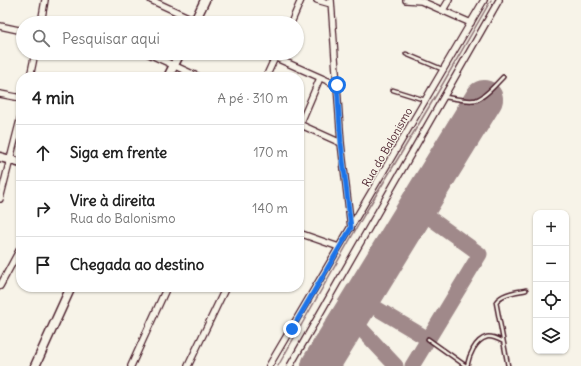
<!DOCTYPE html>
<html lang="pt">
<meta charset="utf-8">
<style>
body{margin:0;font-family:Delius,sans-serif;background:#f6f6f6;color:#222}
.controls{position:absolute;right:12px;bottom:12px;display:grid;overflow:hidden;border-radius:8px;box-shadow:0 1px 3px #0004}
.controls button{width:36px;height:36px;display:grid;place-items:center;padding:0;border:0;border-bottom:1px solid #e0e0e0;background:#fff;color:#222;font:20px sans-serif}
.stop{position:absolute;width:12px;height:12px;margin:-9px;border:3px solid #1a73e8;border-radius:50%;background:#fff}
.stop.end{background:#1a73e8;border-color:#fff;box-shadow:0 1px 4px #0008}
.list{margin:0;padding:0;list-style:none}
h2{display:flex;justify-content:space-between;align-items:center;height:52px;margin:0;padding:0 16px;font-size:17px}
h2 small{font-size:13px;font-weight:400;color:#767676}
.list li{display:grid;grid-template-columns:26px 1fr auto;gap:12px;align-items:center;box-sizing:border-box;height:56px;padding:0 16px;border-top:1px solid #e0e0e0}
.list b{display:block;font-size:15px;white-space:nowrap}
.list p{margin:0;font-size:13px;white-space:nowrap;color:#767676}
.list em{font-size:13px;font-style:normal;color:#767676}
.icon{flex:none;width:22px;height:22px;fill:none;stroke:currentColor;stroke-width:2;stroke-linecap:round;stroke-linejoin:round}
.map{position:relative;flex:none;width:581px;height:366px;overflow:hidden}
.search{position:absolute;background:#fff;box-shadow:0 1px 3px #0004;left:16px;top:16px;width:288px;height:44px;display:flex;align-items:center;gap:10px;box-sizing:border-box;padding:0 14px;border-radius:22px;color:#767676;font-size:15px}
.panel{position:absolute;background:#fff;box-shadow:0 1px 3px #0004;left:16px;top:72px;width:288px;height:220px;border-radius:16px}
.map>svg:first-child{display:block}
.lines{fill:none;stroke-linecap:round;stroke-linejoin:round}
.stream{stroke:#8e7275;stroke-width:1.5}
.taxiway{stroke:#a0898a;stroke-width:15}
.runway{stroke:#a0898a;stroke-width:38}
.lane-casing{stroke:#4a1f2b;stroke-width:5.5}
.street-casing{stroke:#4a1f2b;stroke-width:8}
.secondary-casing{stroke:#4a1f2b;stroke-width:11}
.lane{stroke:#f7f3e8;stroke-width:2.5}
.street{stroke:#f7f3e8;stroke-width:5.5}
.secondary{stroke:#f7f3e8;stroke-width:8}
.route{stroke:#1a73e8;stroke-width:5}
.labels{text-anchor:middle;stroke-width:3;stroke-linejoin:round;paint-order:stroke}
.street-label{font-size:11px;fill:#4a1f2b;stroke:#f7f3e8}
</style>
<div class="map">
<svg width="581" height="366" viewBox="0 0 581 366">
<rect width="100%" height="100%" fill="#f7f3e8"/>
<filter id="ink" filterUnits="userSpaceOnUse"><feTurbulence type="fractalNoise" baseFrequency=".025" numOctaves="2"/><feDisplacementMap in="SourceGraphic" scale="8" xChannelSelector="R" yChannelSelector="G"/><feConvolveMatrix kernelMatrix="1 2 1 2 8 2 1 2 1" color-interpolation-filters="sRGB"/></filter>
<g filter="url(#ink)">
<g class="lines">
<path class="stream" d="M 278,366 L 364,215 L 438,92 L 491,0"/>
<path class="taxiway" d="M 361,299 L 428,339
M 350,317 L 396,366
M 323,362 L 330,366
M 412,366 L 480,254 L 416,208"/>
<path class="runway" d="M 320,366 L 484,99"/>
<defs>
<path id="lane" d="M 406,54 L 444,70
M 393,90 L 425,100
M 444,97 C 454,98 466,102 476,100 C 486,97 496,84 503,77
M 428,339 L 466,366
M 467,366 C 469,356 475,340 487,337 C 492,336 498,339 502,341
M 508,366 L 496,302 C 502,293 517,292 526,290"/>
<path id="street" d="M 151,0 L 201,23
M 317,0 L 331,4
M 331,0 L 341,143 L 351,228
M 406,0 L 421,1 L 471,23
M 443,10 L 449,0
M 41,23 L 45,0
M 291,23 L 301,0
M 0,26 L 23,31
M 147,53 L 199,77
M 265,53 L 337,85
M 30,77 L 35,53
M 266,77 L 277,53
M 0,94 L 21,98
M 299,124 L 341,143
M 299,127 L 320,78
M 0,199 L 21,116
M 299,233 L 339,247
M 0,286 L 21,247
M 131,366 L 167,287
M 188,366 L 226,287
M 269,366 L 484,0
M 290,366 L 499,0"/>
<path id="secondary" d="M 194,23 L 205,0
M 168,77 L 180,53
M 0,157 L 21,163
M 35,366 L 71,287"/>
</defs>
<use href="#lane" class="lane-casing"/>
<use href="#street" class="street-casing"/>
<use href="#secondary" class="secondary-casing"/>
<use href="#lane" class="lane"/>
<use href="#street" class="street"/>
<use href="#secondary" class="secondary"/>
</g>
</g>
<g class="lines" filter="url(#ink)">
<path class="route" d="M 292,329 L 351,228 L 341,143 L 337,85"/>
</g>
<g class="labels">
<g class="street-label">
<text transform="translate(387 147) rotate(-60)" y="4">Rua do Balonismo</text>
</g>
</g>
</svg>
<div class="controls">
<button>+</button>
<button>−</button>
<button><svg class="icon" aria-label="locate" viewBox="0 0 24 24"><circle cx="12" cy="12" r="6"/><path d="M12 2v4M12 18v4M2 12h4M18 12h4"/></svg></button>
<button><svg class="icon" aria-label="layers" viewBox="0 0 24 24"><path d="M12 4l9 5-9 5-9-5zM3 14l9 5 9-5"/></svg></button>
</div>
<div class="stop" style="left:337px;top:85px"></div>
<div class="stop end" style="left:292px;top:329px"></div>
<div class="search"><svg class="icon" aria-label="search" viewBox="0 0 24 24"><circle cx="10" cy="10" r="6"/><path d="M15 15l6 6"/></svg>Pesquisar aqui</div>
<section class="panel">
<h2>4 min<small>A pé · 310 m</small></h2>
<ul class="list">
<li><svg class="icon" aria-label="ahead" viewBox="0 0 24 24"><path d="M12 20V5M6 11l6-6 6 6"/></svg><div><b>Siga em frente</b></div><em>170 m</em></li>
<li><svg class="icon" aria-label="right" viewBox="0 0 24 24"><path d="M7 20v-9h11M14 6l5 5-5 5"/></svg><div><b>Vire à direita</b><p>Rua do Balonismo</p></div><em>140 m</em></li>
<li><svg class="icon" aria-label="arrive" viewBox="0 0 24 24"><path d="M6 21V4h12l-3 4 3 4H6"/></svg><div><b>Chegada ao destino</b></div></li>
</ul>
</section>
</div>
